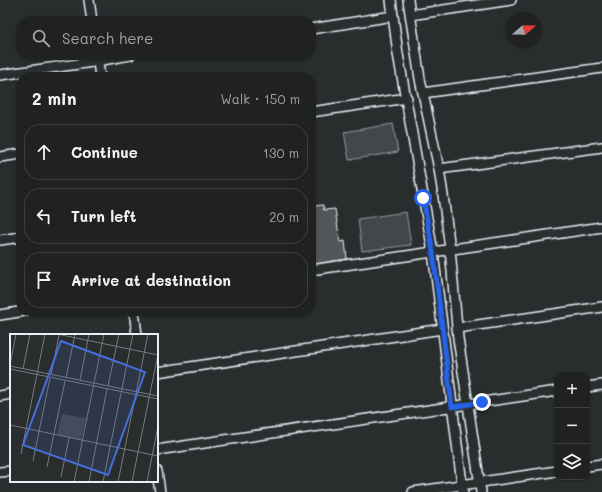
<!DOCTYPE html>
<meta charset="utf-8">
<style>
body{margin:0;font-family:Mali,sans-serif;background:#282a2a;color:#f1f3f6}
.controls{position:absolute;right:12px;bottom:12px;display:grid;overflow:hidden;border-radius:8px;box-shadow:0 1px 3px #0004}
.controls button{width:36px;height:36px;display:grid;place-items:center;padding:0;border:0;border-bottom:1px solid #3d3f40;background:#202222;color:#f1f3f6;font:20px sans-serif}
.compass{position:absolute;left:506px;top:12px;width:36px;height:36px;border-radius:50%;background:#202222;box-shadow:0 1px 3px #0004;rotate:70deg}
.stop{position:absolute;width:12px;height:12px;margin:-9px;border:3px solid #2563eb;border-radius:50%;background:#fff}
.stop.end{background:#2563eb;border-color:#fff;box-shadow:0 1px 4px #0008}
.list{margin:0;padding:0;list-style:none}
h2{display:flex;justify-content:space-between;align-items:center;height:52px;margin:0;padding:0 16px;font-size:17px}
h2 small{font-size:13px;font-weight:400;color:#a2a4a5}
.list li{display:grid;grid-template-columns:26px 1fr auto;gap:12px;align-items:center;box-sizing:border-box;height:56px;margin:0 8px 8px;padding:0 8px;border:1px solid #3d3f40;border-radius:16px}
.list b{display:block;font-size:15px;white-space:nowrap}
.list em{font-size:13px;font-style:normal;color:#a2a4a5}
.icon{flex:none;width:22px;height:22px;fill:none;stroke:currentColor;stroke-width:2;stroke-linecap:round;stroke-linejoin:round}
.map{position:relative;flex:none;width:602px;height:492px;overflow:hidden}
.search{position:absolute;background:#202222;box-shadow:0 1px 3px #0004;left:16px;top:16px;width:300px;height:44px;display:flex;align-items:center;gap:10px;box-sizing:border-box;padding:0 14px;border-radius:16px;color:#a2a4a5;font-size:15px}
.panel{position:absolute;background:#202222;box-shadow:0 1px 3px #0004;left:16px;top:72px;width:300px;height:244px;border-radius:16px}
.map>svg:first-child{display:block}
.green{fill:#424648;stroke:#959ca0}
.building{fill:#535759;stroke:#e8f1f8}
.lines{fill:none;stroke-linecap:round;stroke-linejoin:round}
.minor-casing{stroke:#e8f1f8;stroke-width:12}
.minor{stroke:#2a2d2e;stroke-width:9}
.route{stroke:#2563eb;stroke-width:5}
.inset-road{fill:none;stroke:#767b7f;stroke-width:1}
.view{fill:#466fde;fill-opacity:0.15;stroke:#466fde;stroke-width:2}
.inset-edge{fill:none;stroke:#e8f1f8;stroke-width:2}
</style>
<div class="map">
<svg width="602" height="492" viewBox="0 0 602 492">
<rect width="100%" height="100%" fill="#2a2d2e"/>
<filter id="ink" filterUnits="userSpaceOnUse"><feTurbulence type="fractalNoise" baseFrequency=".025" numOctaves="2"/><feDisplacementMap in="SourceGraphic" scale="8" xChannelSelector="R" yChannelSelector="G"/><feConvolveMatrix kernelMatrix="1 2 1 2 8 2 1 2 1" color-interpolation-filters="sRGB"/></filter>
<g filter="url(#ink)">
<path class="green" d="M 393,124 L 398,152 L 349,160 L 344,132 Z
M 406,212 L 411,245 L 362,251 L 358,219 Z"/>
<path class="building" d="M 323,205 L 324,210 L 335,209 L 340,242 L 345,241 L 347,259 L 311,265 L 311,254 L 314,253 L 311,232 L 311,213 L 315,212 L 314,206 Z"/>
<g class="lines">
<defs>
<path id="minor" d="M 89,0 L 92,21
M 391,0 L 398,54 L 433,252 L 463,492
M 408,0 L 420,79 L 439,169 L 443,195 L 450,249 L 458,338 L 481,492
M 410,15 L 511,0
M 311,29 L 393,16
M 97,55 L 100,77
M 0,75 L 86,63 L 130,55
M 423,93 L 602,68
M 311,112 L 407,98
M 0,157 L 21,154
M 439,169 L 602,147
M 0,240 L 21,237
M 311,270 L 602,227
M 134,311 L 137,335
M 0,315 L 25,311
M 457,328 L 602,307
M 157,372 L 442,329
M 587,387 L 602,385
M 0,396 L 11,394
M 157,450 L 557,391
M 587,466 L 602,464
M 157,471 L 160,492
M 0,472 L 11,471
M 413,492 L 557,471"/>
</defs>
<use href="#minor" class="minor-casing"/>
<use href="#minor" class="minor"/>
</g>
</g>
<g class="lines" filter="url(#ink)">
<path class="route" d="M 423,198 L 433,252 L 452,407 L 482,402"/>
</g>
<g transform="translate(10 334)">
<rect width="148" height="148" fill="#2a2d2e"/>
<path d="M 52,80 L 76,84 L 71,106 L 47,101 Z" fill="#424648"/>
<path class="inset-road" d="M 47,0 L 148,21M 0,31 L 6,0M 0,32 L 148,62M 0,35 L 148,65M 13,35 L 20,0M 41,41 L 49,1M 56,44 L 65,0M 70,46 L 79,0M 98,52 L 109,0M 0,91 L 148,122M 11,120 L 35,0M 23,127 L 40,44M 37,133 L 55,47M 51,143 L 59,104M 64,148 L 94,0M 79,148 L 97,55M 93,148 L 123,0M 108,148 L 138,0M 122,148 L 148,20M 137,148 L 148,92"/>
<path class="view" d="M 51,7 L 135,38 L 98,141 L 13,111 Z"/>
<rect width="148" height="148" class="inset-edge"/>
</g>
</svg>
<div class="controls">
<button>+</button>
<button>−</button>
<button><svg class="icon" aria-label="layers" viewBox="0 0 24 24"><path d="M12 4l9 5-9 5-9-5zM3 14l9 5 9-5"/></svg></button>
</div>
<svg class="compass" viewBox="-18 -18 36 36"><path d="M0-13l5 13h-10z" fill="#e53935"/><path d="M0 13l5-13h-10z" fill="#a2a4a5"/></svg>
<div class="stop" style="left:423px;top:198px"></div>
<div class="stop end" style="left:482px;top:402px"></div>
<div class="search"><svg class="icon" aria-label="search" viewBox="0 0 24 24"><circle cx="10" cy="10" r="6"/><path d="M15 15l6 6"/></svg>Search here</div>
<section class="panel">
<h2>2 min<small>Walk · 150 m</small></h2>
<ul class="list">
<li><svg class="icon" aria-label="ahead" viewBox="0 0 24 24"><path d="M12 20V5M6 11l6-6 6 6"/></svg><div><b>Continue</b></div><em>130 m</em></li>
<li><svg class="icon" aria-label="left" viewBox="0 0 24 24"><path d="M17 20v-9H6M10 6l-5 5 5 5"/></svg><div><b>Turn left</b></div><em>20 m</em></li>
<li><svg class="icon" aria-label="arrive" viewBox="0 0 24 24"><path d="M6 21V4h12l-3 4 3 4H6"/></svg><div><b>Arrive at destination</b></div></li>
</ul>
</section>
</div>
